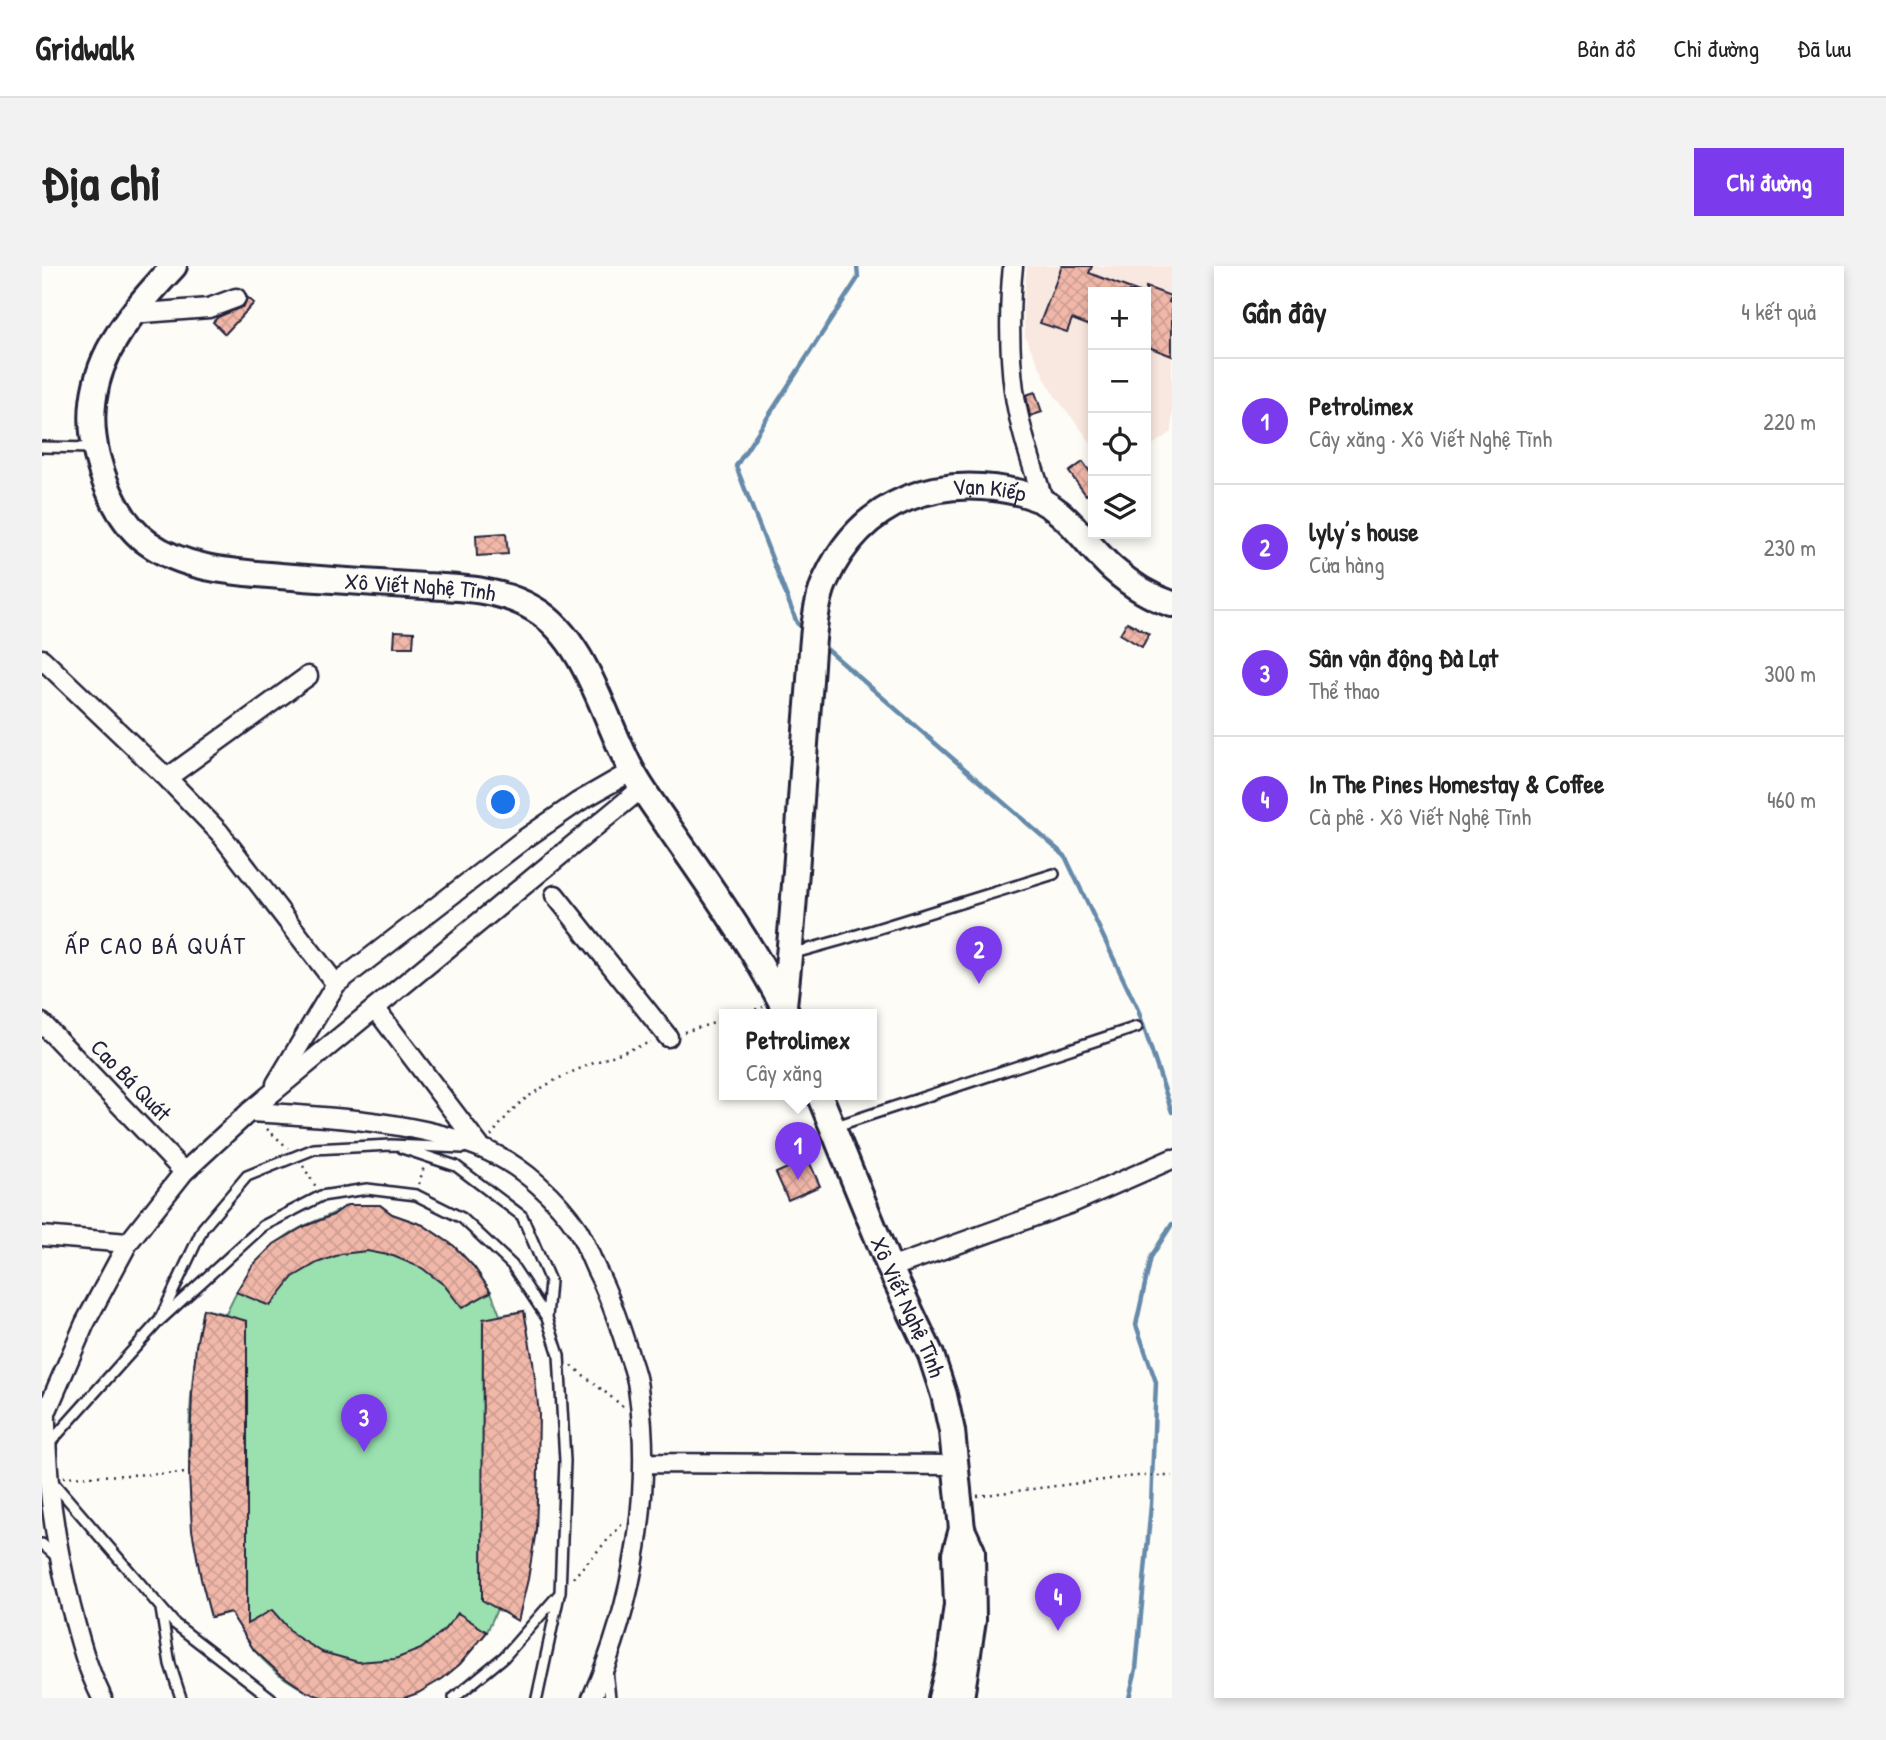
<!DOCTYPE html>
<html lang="vi">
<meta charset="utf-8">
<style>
body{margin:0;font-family:"Patrick Hand",sans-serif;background:#f2f2f2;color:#222}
.controls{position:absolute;right:21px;top:21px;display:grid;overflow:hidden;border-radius:0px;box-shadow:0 4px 10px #0003}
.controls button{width:63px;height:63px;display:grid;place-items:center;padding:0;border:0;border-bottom:2px solid #e0e0e0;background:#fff;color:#222;font:35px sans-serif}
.you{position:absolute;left:462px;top:537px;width:24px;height:24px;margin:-18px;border:5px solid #fff;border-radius:50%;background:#1a73e8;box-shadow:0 0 0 10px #1a73e833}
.badge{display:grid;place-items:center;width:46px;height:46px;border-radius:50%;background:#7c3aed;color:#fff;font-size:23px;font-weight:700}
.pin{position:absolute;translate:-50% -58px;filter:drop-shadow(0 2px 4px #0008)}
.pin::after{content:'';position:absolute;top:37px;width:24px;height:21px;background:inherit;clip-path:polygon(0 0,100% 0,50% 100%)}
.popup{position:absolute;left:677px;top:743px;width:158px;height:91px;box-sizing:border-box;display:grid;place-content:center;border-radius:0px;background:#fff;filter:drop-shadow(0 2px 5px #0005);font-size:23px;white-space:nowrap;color:#767676}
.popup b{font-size:26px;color:#222}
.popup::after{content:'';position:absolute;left:50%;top:100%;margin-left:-14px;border:14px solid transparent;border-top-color:#fff}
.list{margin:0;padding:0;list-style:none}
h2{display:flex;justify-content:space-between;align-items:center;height:91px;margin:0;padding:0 28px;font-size:30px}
h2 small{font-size:23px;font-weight:400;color:#767676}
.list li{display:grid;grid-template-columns:46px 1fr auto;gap:21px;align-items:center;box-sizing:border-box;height:126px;padding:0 28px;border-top:2px solid #e0e0e0}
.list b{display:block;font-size:26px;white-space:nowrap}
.list p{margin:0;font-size:23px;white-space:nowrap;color:#767676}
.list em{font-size:23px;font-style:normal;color:#767676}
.icon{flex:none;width:38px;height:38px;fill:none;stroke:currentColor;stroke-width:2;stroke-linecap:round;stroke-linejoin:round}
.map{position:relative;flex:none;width:1130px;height:1432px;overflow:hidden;border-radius:0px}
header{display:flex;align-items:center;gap:42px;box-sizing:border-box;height:98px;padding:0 35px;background:#fff;border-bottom:2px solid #e0e0e0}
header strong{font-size:33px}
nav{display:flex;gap:38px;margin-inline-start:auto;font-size:24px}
.intro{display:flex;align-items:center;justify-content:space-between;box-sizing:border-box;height:168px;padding:0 42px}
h1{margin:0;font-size:49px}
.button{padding:18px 32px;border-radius:0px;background:#7c3aed;color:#fff;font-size:24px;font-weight:700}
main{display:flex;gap:42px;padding:0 42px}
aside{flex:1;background:#fff;border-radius:0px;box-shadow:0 4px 10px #0003}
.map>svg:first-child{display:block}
.built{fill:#f9e8e0}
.pitch{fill:#9ae1af;stroke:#5e8275;stroke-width:2}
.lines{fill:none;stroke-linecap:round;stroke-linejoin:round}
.stream{stroke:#668aaa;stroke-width:4.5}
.building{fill:url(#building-cross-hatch);stroke:#22223b;stroke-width:2}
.lane-casing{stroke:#22223b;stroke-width:14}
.street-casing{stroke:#22223b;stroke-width:23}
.secondary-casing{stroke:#22223b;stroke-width:30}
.path{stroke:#22223b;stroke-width:2.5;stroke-dasharray:2 5;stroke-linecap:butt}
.lane{stroke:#fdfcf7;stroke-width:9}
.street{stroke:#fdfcf7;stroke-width:18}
.secondary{stroke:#fdfcf7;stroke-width:24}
.labels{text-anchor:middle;stroke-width:5;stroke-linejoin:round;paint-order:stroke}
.street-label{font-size:23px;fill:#22223b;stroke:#fdfcf7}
.neighbourhood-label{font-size:24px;letter-spacing:2px;fill:#22223b;stroke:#fdfcf7}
</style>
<header>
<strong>Gridwalk</strong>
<nav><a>Bản đồ</a><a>Chỉ đường</a><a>Đã lưu</a></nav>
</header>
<div class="intro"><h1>Địa chỉ</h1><a class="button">Chỉ đường</a></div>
<main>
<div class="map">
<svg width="1130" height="1432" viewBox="0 0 1130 1432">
<defs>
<pattern id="building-cross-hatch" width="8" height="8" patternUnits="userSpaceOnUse" patternTransform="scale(1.75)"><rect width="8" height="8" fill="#f1b8a9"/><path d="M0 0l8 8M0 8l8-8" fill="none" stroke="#ce9e92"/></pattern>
</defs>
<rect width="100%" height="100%" fill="#fdfcf7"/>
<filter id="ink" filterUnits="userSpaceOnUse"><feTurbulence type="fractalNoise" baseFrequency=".0143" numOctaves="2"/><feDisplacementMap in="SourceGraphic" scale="14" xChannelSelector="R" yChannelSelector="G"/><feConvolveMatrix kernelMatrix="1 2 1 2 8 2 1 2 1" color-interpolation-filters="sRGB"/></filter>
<g filter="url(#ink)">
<path class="built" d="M 985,0 L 1130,0 L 1130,166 L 1104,183 L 1104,26 L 1051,26 L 1051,179 L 1010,126 L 983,71 L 981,40 Z"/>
<path class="pitch" d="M 306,939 L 338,939 L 350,948 L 381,959 L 412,980 L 432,1001 L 449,1026 L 458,1049 L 482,1045 C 501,1154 502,1247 476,1355 L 455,1343 L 445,1366 L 418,1398 L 400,1413 L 282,1432 C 256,1423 231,1406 213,1385 C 204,1374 198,1359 190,1346 L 169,1351 C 141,1249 141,1147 161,1043 L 184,1048 C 201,1010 222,979 262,960 C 277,953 291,949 306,939 Z"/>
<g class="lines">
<path class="stream" d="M 763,364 L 755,357 L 694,200 L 816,12 L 815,0
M 780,379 L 1023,590 L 1096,744 L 1130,846
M 1087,1432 L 1094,1403 L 1109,1239 L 1114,1116 L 1094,1059 L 1109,991 L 1130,958"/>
</g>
<path class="building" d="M 1020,0 L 1050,0 L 1047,7 L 1097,26 L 1051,26 L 1051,61 L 1030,53 L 1025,66 L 998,57 Z
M 1104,21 L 1129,30 L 1127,36 L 1130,37 L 1130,90 L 1104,80 Z
M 205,31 L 212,37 L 183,68 L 171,56 L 176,51 L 202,40 Z
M 993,126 L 1000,146 L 988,150 L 984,129 Z
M 1041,196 L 1051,210 L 1051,223 L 1044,229 L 1027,206 Z
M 464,267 L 466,288 L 435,290 L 434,269 Z
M 1085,356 L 1107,368 L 1100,381 L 1078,368 Z
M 353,365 L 372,366 L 371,381 L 352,381 Z
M 766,893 L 778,920 L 746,934 L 734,907 Z
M 305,939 L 338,939 L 350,948 L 381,959 L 412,980 L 432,1001 L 449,1026 L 420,1042 L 402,1019 L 380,1002 L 351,990 L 325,985 L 299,988 L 275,997 L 251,1011 L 228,1040 L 194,1026 L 210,1000 L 232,978 L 261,961 L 291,949 Z
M 161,1043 L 205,1055 L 205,1358 L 230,1344 L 252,1369 L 280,1386 L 316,1396 L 353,1393 L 379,1383 L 402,1364 L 416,1347 L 445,1366 L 418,1398 L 400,1413 L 376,1427 L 362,1432 L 282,1432 L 265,1426 L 236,1406 L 212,1384 L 188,1346 L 169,1351 L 159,1313 L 150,1264 L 147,1207 L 150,1128 L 154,1080 Z
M 482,1045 L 491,1096 L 497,1148 L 496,1204 L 494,1264 L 486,1313 L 476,1355 L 440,1334 L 441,1053 Z"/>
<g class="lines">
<defs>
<path id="lane" d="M 0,181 L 52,182
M 749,688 L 799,674 L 1012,608
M 791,861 L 1095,761
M 360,882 L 414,900 L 480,950 L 508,1015 L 505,1052
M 119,1051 L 161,962 L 205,910 L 272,883 L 349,879 L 421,882
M 5,1180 L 116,1056 L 221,960 L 279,930 L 325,923 L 374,929 L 420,952 L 470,999 L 505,1052 L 517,1089 L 523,1195 L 518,1327 L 462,1391 L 412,1432
M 10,1215 L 133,1358 L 229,1432
M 0,1278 L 15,1291
M 119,1343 L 128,1398 L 139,1432
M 565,1404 L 568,1432
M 495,1432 L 517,1329"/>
<path id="street" d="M 971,0 C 967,37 967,87 972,124 C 977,161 990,198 1001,233
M 89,48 L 167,42 L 194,32
M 0,393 L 125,512 L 177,566 L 294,718
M 125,512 L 266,410
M 513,629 L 626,771
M 333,742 L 439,882
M 0,757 L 142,906
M 234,818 L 294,718 L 481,574 L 536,536 L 590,505
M 207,846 C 279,850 380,855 446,885 C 481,901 515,932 536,964 C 543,976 548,990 554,1003 C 568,1030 577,1057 586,1086 C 590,1098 595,1110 596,1122 C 611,1225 592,1337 550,1432
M 0,970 L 86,977
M 848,1002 L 1030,937 L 1130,893
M 4,1146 C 3,1211 13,1277 29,1341 C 38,1375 44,1400 60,1432
M 0,1156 L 43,1057 L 86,977 L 142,906 L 207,846 L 600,522
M 601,1197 L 914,1199"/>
<g id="secondary">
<path id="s1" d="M 132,0 C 80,56 35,108 55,190 C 63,221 79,258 106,277 C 144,304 193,306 238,310 C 286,314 334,317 382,320 C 419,322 459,323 492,343 C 545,374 562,454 590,505 C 600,524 614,542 626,560 C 658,606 691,652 719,700 C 728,716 738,731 745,748"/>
<path id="s2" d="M 742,739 C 754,636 758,531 767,427 C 770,394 770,342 784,313 C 821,233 897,207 979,227 C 1023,238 1040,275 1071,303 C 1088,318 1108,331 1130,338"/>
<path id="s3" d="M 777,828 L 848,1002 L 889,1089 L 902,1129 L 910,1165 L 920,1263 L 930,1285 L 931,1354 L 919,1432"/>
<path d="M 899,1432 L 907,1399 L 915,1339 L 913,1288 L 920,1263"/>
</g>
</defs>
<use href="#lane" class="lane-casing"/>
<use href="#street" class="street-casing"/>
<use href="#secondary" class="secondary-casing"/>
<path class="path" d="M 700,748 L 721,741
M 642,766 L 682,754
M 225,863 L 246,882
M 449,870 C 460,856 471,841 486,831 C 522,805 568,791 609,776
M 261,900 L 274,921
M 377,918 L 382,900
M 530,1100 L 583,1142
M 21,1211 L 147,1207
M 935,1230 L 1093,1210 L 1130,1210
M 531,1312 L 581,1257"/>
<use href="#lane" class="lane"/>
<use href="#street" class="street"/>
<use href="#secondary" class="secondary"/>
</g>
</g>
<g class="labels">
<g class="street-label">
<text dy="8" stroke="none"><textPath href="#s2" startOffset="630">Vạn Kiếp</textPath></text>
<text dy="8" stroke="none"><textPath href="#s1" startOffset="597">Xô Viết Nghệ Tĩnh</textPath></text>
<text transform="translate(89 814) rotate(46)" y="8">Cao Bá Quát</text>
<text dy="8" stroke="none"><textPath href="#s3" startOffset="231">Xô Viết Nghệ Tĩnh</textPath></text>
</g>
<g class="neighbourhood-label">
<text x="114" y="688">ẤP CAO BÁ QUÁT</text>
</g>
</g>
</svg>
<div class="controls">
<button>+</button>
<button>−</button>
<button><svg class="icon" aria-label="locate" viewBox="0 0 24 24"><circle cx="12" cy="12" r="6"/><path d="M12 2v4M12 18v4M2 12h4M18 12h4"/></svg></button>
<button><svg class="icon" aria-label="layers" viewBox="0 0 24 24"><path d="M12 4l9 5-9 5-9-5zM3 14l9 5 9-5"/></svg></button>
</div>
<div class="you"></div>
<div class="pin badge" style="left:756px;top:914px">1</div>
<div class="popup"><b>Petrolimex</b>Cây xăng</div>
<div class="pin badge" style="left:937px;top:718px">2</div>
<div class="pin badge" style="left:322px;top:1186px">3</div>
<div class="pin badge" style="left:1016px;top:1365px">4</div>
</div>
<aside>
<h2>Gần đây<small>4 kết quả</small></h2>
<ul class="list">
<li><span class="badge">1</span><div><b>Petrolimex</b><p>Cây xăng · Xô Viết Nghệ Tĩnh</p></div><em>220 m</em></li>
<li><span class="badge">2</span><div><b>lyly’s house</b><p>Cửa hàng</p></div><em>230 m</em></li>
<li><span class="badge">3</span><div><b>Sân vận động Đà Lạt</b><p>Thể thao</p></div><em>300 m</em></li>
<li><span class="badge">4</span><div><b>In The Pines Homestay &amp; Coffee</b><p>Cà phê · Xô Viết Nghệ Tĩnh</p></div><em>460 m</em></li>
</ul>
</aside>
</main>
